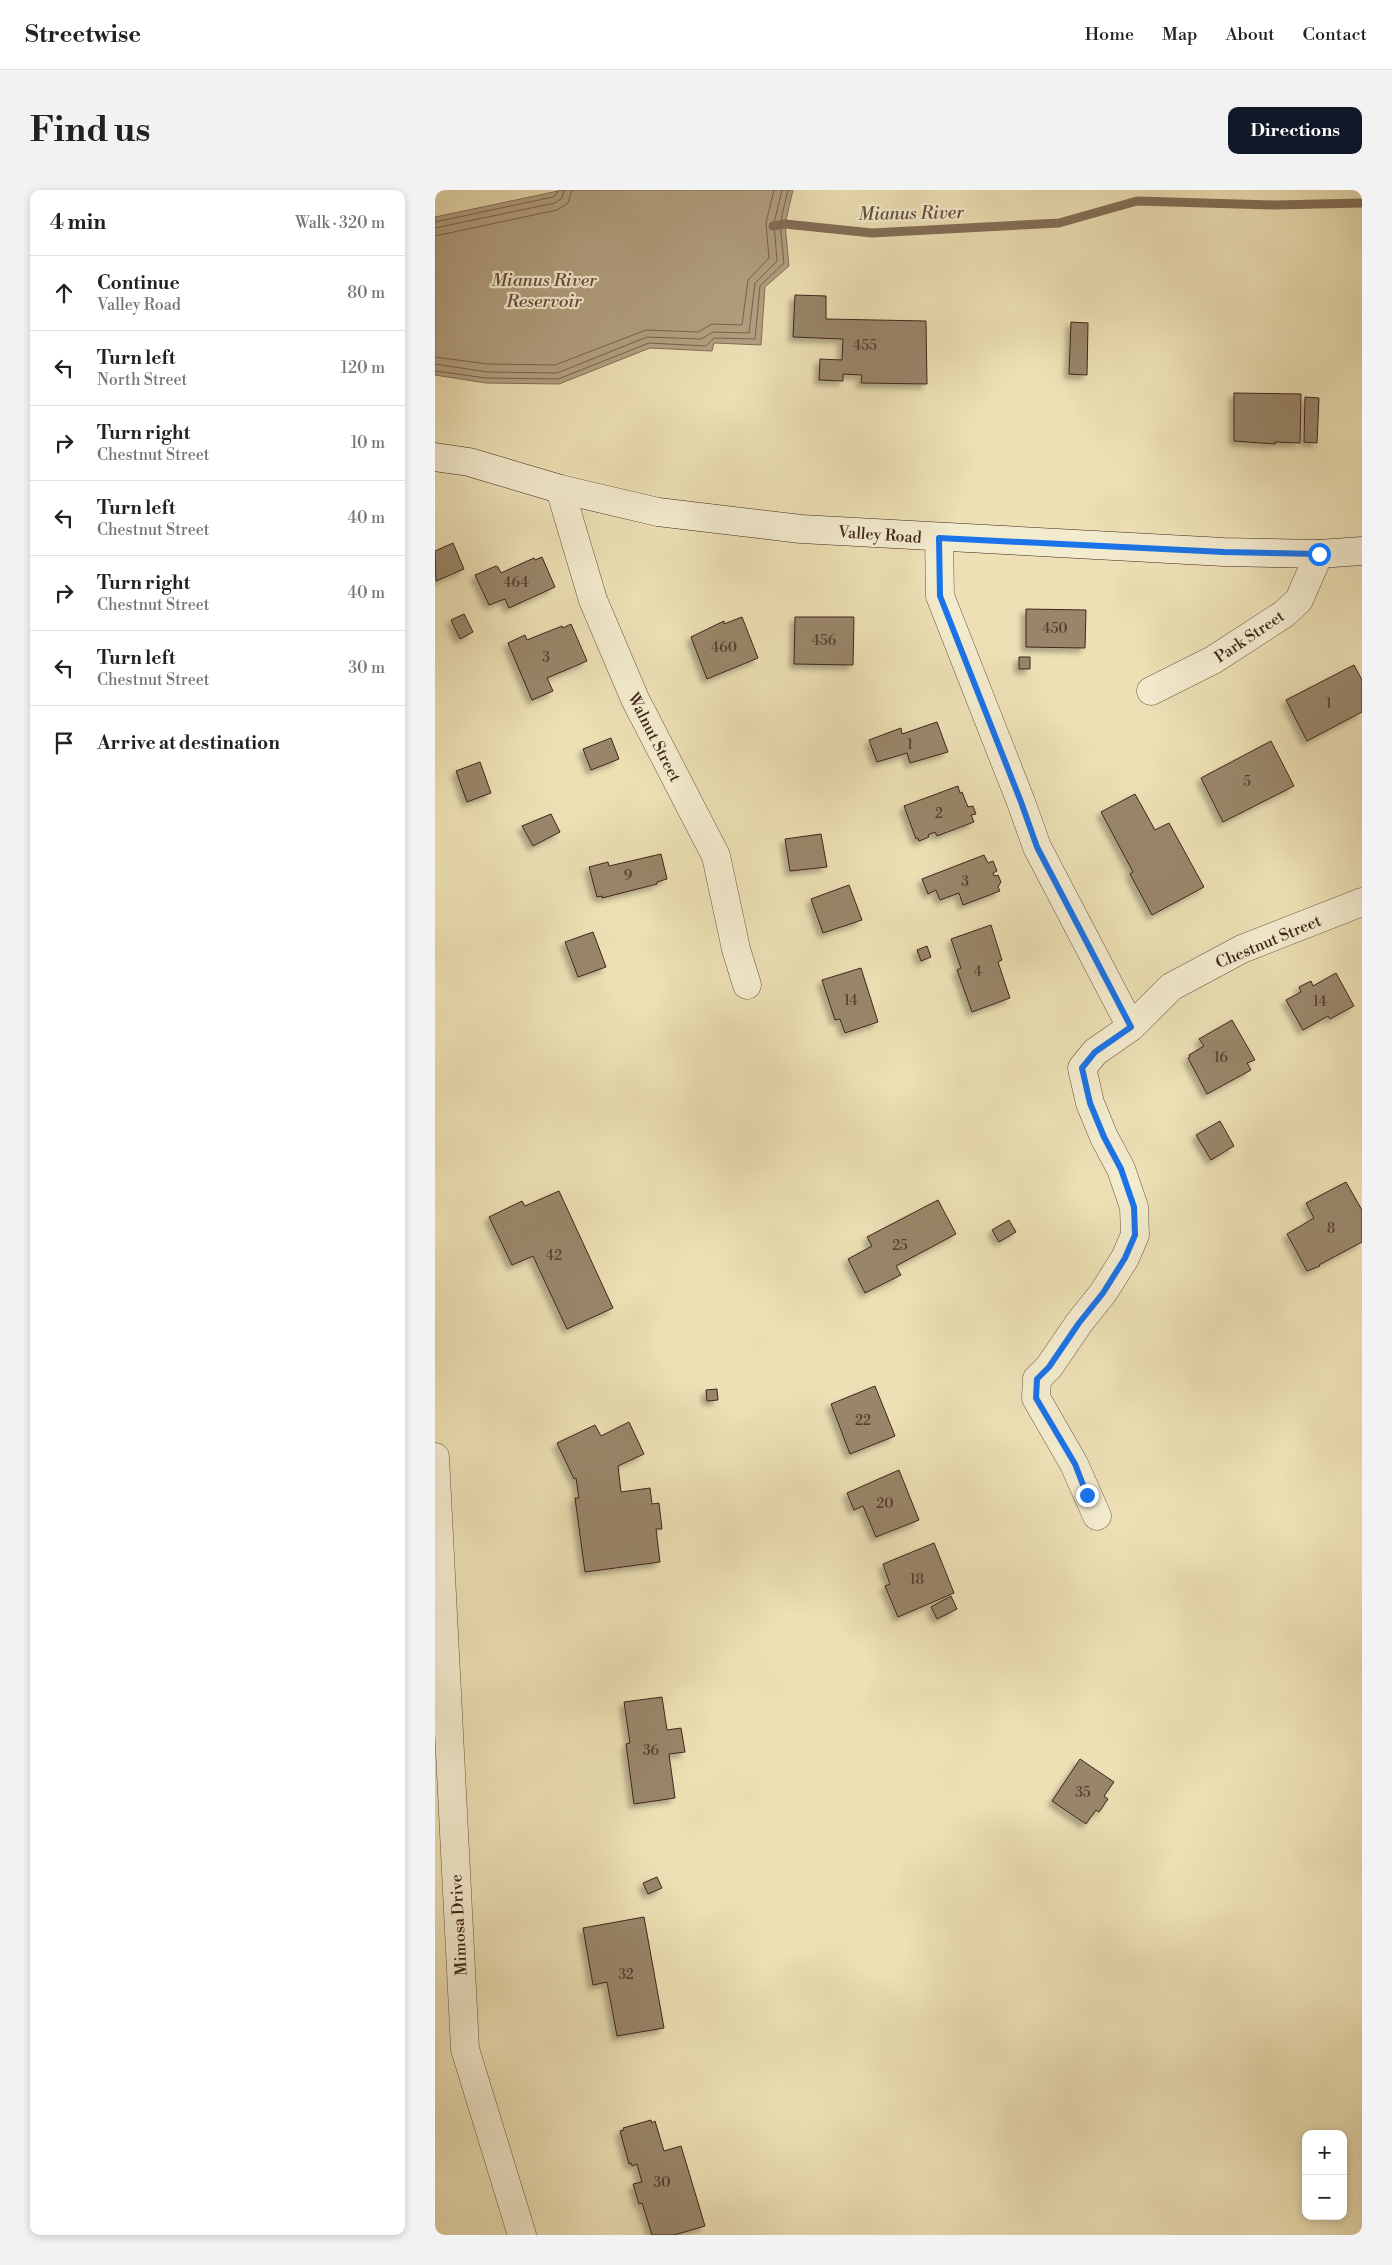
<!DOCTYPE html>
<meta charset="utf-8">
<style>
body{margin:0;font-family:"Libre Bodoni",serif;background:#f2f2f2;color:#202124}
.controls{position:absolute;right:15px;bottom:15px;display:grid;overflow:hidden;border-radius:10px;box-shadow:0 2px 8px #0003}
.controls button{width:45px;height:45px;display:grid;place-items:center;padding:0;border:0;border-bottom:1px solid #e0e0e0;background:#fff;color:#202124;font:25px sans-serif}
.stop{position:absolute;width:15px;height:15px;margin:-11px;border:4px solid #1a73e8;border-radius:50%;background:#fff}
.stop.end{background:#1a73e8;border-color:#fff;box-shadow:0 1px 5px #0008}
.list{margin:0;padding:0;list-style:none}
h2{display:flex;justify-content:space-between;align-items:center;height:65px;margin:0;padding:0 20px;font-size:21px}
h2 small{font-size:16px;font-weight:400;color:#757577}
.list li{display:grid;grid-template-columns:32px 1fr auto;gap:15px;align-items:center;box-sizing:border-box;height:75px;padding:0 20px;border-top:1px solid #e0e0e0}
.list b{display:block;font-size:19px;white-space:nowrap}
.list p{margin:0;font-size:16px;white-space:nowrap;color:#757577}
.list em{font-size:16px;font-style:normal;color:#757577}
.icon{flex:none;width:28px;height:28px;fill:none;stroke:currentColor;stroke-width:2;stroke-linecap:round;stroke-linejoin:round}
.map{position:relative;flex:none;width:927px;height:2045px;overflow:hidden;border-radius:10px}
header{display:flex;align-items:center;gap:30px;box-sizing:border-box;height:70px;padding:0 25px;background:#fff;border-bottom:1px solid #e0e0e0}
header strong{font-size:24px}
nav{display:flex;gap:28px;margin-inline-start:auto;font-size:18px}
.intro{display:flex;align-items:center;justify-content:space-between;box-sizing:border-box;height:120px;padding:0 30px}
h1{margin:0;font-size:35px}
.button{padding:12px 22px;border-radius:10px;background:#111827;color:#fff;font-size:18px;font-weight:700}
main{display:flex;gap:30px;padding:0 30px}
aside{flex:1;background:#fff;border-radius:10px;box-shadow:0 2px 8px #0003}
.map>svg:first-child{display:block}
.water{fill:#b2a080;stroke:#846f58}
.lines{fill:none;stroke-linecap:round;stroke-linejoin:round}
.shore{stroke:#79624e;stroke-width:1}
.stream{stroke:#846f58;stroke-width:9}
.building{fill:#99866b;stroke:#40251b;filter:url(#shadow)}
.street-casing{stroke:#6b5441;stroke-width:29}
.secondary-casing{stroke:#40251b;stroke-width:29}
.street{stroke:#f3ebce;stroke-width:28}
.secondary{stroke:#f3ebce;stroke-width:28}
.route{stroke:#1a73e8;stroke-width:6}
.labels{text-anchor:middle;stroke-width:4.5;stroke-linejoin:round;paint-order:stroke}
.number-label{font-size:14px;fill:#563d2f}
.street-label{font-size:16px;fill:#40251b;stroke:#f3ebce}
.water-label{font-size:18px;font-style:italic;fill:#624a39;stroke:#f3ebce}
</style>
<header>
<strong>Streetwise</strong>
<nav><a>Home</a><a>Map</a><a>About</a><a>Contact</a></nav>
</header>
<div class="intro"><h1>Find us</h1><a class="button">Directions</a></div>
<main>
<aside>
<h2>4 min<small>Walk · 320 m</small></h2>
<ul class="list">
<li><svg class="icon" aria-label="ahead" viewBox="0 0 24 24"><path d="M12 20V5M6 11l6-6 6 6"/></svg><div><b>Continue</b><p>Valley Road</p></div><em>80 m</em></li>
<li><svg class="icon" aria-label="left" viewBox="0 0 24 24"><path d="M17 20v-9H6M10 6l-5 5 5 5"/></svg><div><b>Turn left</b><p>North Street</p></div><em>120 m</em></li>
<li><svg class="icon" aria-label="right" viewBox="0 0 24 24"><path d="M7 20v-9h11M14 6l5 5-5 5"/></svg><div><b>Turn right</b><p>Chestnut Street</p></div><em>10 m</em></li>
<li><svg class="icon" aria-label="left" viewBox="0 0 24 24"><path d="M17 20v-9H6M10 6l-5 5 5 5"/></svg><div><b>Turn left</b><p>Chestnut Street</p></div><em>40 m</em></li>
<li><svg class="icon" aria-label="right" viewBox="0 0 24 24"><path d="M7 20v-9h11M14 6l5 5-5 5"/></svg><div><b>Turn right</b><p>Chestnut Street</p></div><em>40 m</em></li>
<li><svg class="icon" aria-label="left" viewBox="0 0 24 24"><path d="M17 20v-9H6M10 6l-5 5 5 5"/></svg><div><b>Turn left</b><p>Chestnut Street</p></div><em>30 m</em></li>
<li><svg class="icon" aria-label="arrive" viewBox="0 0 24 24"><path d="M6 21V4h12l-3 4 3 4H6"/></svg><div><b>Arrive at destination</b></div></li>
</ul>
</aside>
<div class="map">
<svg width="927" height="2045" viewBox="0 0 927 2045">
<defs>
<filter id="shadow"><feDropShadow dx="-4.5" dy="4.5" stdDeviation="2.5" flood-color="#0004"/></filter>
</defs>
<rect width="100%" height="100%" fill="#ece0b4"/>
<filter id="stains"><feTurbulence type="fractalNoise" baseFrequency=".004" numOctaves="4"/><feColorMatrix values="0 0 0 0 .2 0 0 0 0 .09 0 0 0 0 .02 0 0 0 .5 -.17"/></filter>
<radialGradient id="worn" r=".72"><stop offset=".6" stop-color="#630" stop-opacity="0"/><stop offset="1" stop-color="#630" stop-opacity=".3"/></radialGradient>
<path class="water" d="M 128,0 L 358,0 L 350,34 L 354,76 L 330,97 L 326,155 L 279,153 L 277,161 L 215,158 L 124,194 L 51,193 L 0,185 L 0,27 Z"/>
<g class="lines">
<path class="shore" d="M 0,32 L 118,7 L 122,4 L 123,0
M 0,38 L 120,13 L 127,8 L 129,0
M 0,46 L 122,20 L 133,13 L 137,0
M 0,167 L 52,174 L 120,175 L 211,140 L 263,142 L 277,134 L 307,135 L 313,90 L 334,68 L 331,33 L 339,0
M 0,174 L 52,182 L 122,183 L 212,147 L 266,149 L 278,142 L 314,143 L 320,93 L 342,71 L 339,33 L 347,0
M 0,181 L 51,188 L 123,189 L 214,153 L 271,156 L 279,148 L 320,149 L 325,96 L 349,73 L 345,34 L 353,0"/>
<path class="stream" d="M 338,36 L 350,34 L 437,43 L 624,33 L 702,11 L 840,15 L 927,13"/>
</g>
<path class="building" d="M 360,105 L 391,106 L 391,129 L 491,131 L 492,194 L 426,193 L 427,185 L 408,184 L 408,191 L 384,190 L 385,169 L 407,170 L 408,149 L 358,147 Z
M 636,132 L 653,133 L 652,185 L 634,184 Z
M 799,203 L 866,204 L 865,253 L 840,252 L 840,254 L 799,251 Z
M 870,207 L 884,208 L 882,253 L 869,252 Z
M 18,353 L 29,379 L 1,391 L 0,361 Z
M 107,367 L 120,397 L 74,418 L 70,409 L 54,415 L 40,385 L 61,376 L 63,377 L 66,383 L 99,368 L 100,370 Z
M 591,419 L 651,420 L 650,458 L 591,457 Z
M 29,424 L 38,442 L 25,449 L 16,430 Z
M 307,427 L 323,468 L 272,489 L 256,447 L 289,431 L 289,434 Z
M 360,427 L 419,427 L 418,475 L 359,474 Z
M 136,434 L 152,471 L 112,488 L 118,501 L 97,510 L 73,453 L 90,445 L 92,450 L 127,436 L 128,438 Z
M 584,467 L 595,467 L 595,479 L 584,479 Z
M 919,475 L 927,490 L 927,522 L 872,551 L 851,510 Z
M 502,532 L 513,562 L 475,573 L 472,563 L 442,572 L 434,550 L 466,538 L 467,544 Z
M 176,548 L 184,569 L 156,580 L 148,559 Z
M 836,551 L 859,596 L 788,632 L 766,588 Z
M 45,572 L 56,603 L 32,612 L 21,581 Z
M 523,596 L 525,603 L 527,602 L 533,617 L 538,616 L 541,624 L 536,625 L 539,632 L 502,646 L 500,642 L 493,645 L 494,647 L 484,651 L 483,648 L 481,649 L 469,616 Z
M 700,604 L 720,640 L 734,633 L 769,697 L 717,725 L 695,684 L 698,682 L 666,622 Z
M 116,624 L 125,642 L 98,656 L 87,636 Z
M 386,644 L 392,677 L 355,681 L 350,649 Z
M 226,664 L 232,689 L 222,692 L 222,694 L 167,708 L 167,706 L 162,707 L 154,677 L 173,672 L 174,676 Z
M 549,665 L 553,673 L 558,671 L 562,681 L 558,683 L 559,686 L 563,685 L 566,692 L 563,697 L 565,701 L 528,715 L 524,703 L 505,710 L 501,700 L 493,704 L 487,689 Z
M 414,695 L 427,730 L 388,743 L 376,709 Z
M 556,735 L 567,770 L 563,772 L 575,808 L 537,822 L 522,780 L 526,778 L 516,749 Z
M 158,742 L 171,777 L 143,787 L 130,752 Z
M 492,756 L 496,767 L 486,771 L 482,760 Z
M 426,778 L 443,832 L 410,843 L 405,829 L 400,830 L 387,790 Z
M 901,783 L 919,816 L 895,829 L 893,826 L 868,840 L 851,810 L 866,802 L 864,797 L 876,791 L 878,796 Z
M 797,830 L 820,870 L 812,873 L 816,880 L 772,904 L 753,868 L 755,867 L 754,865 L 769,856 L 764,849 Z
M 785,931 L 799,956 L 776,970 L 761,945 Z
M 911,992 L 927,1020 L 927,1052 L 884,1075 L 885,1076 L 872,1081 L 852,1044 L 879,1028 L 871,1013 Z
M 124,1001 L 178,1118 L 132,1139 L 98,1066 L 77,1075 L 54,1027 L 87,1011 L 90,1016 Z
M 503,1010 L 521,1044 L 461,1076 L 466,1085 L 430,1103 L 413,1069 L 437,1056 L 432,1047 Z
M 574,1030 L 581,1042 L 564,1052 L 557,1040 Z
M 440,1196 L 460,1246 L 415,1264 L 396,1214 Z
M 282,1199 L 283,1210 L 272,1211 L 271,1200 Z
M 194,1232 L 209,1264 L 183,1276 L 186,1302 L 215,1298 L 217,1314 L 224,1313 L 227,1339 L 221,1339 L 225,1372 L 150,1382 L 140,1308 L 144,1308 L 141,1288 L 139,1289 L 122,1253 L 160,1235 L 166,1246 Z
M 464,1280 L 484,1330 L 441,1347 L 428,1316 L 419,1320 L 412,1303 Z
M 499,1353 L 519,1403 L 463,1427 L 450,1396 L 455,1394 L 448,1374 Z
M 516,1406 L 522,1419 L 502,1429 L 496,1417 Z
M 227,1507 L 232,1540 L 246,1538 L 250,1562 L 234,1564 L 240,1608 L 199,1614 L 191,1554 L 195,1553 L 189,1512 Z
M 645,1569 L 679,1592 L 669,1606 L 673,1609 L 664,1622 L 661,1620 L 651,1634 L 617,1611 Z
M 222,1687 L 227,1698 L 213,1704 L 208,1693 Z
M 209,1727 L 229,1838 L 182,1846 L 172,1792 L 158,1795 L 148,1738 Z
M 216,1930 L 217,1933 L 220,1931 L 229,1961 L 246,1956 L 270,2036 L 239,2045 L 217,2045 L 207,2013 L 204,2014 L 198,1994 L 207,1992 L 202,1974 L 197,1976 L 196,1973 L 194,1974 L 185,1941 L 189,1940 L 188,1938 Z"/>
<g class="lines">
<defs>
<path id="street" d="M 125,299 L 158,410 L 200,509 L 281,666 L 301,759 L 312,795
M 504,348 L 505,406 L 586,612 L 602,657 L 696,837
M 716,501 L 778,470 L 849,424 L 864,410 L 884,364
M 0,1267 L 30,1859 L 87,2045
M 662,1326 L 639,1274 L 601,1208 L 602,1189 L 614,1177 L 644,1133 L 668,1103 L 690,1068 L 700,1045 L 699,1017 L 686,979 L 669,947 L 655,913 L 647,878 L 660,862 L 696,837 L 736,797 L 807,759 L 927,712"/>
<path id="secondary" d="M 0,267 L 34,272 L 125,299 L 223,322 L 366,339 L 789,362 L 884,364 L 927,361"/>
</defs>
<use href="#street" class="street-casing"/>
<use href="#secondary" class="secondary-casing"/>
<use href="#street" class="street"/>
<use href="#secondary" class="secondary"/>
</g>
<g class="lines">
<path class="route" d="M 652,1305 L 640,1274 L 601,1208 L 602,1189 L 614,1177 L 644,1133 L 668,1103 L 690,1068 L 700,1045 L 699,1017 L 686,979 L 669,947 L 655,913 L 647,878 L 660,862 L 696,837 L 602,657 L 586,612 L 505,406 L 504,348 L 789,362 L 884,364"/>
</g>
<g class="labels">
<g class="number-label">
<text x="430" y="160">455</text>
<text x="81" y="397">464</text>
<text x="620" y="443">450</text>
<text x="389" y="455">456</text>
<text x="289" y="462">460</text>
<text x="111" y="472">3</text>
<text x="894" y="518">1</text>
<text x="475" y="559">1</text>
<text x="812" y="596">5</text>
<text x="504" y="628">2</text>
<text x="193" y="690">9</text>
<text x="530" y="696">3</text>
<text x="543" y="786">4</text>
<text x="416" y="815">14</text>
<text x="885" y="816">14</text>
<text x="786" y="872">16</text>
<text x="896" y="1043">8</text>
<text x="465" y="1060">25</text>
<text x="119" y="1070">42</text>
<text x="428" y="1235">22</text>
<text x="450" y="1318">20</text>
<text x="482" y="1394">18</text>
<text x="216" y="1565">36</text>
<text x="648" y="1607">35</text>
<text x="191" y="1789">32</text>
<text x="227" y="1997">30</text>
</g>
<g class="street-label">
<text transform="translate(445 344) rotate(4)" y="6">Valley Road</text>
<text transform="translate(814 446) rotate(-34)" y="6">Park Street</text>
<text transform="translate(220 547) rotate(63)" y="6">Walnut Street</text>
<text transform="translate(833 751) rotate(-23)" y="6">Chestnut Street</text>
<text transform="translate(23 1735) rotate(-93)" y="6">Mimosa Drive</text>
</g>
<g class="water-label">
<text transform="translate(476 23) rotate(-1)" y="6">Mianus River</text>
<text x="109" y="96">Mianus River<tspan x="109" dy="21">Reservoir</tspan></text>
</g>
</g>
<rect width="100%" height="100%" filter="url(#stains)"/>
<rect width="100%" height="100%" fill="url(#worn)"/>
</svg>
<div class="controls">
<button>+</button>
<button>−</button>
</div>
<div class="stop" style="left:884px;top:364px"></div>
<div class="stop end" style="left:652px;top:1305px"></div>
</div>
</main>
